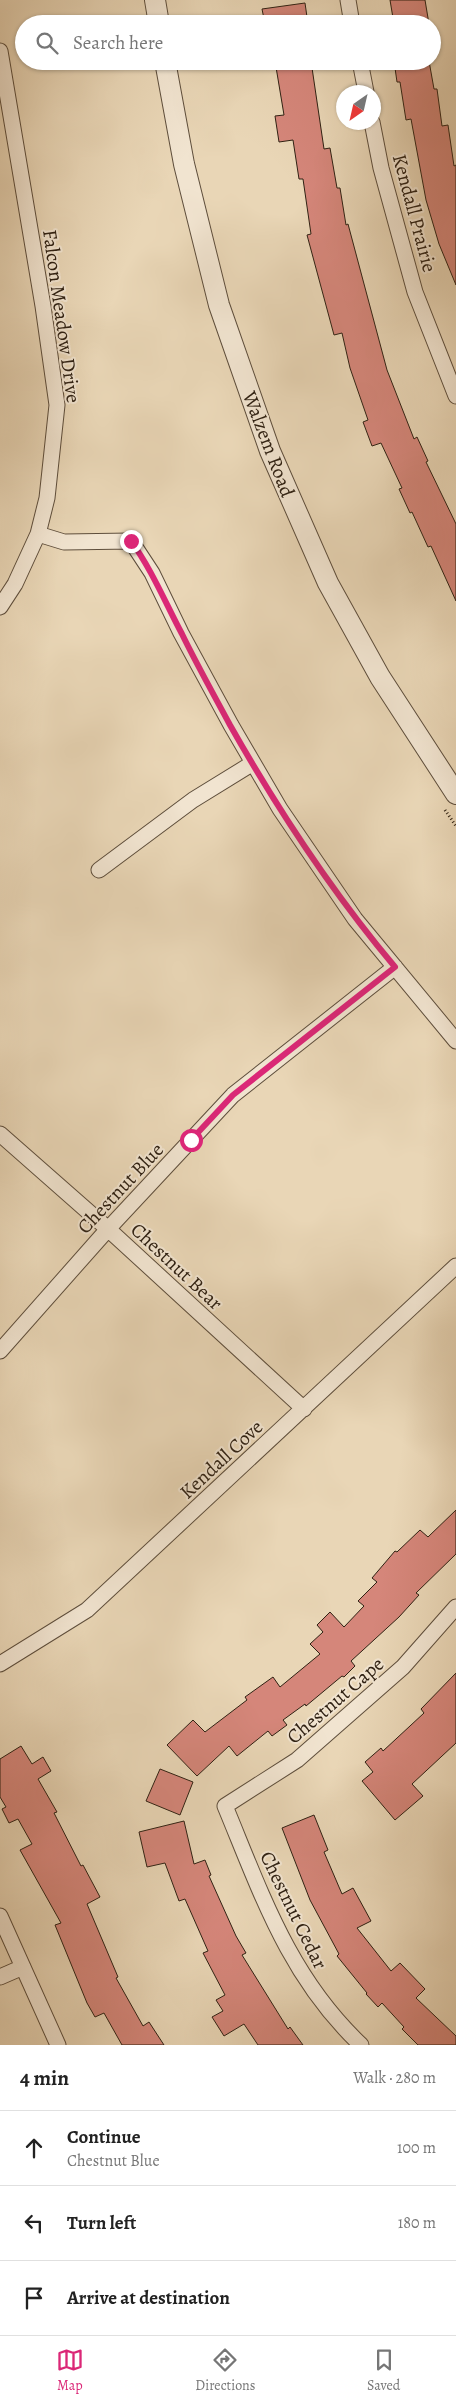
<!DOCTYPE html>
<meta charset="utf-8">
<style>
body{margin:0;font-family:Alegreya,serif;background:#f2f2f2;color:#222}
.compass{position:absolute;left:336px;top:85px;width:45px;height:45px;border-radius:50%;background:#fff;box-shadow:0 1px 4px #0004;rotate:214deg}
.stop{position:absolute;width:15px;height:15px;margin:-11px;border:4px solid #db2777;border-radius:50%;background:#fff}
.stop.end{background:#db2777;border-color:#fff;box-shadow:0 1px 5px #0008}
.list{margin:0;padding:0;list-style:none}
h2{display:flex;justify-content:space-between;align-items:center;height:65px;margin:0;padding:0 20px;font-size:21px}
h2 small{font-size:16px;font-weight:400;color:#767676}
.list li{display:grid;grid-template-columns:32px 1fr auto;gap:15px;align-items:center;box-sizing:border-box;height:75px;padding:0 20px;border-top:1px solid #e0e0e0}
.list b{display:block;font-size:19px;white-space:nowrap}
.list p{margin:0;font-size:16px;white-space:nowrap;color:#767676}
.list em{font-size:16px;font-style:normal;color:#767676}
.icon{flex:none;width:28px;height:28px;fill:none;stroke:currentColor;stroke-width:2;stroke-linecap:round;stroke-linejoin:round}
.map{position:relative;flex:none;width:456px;height:2045px;overflow:hidden}
.search{position:absolute;background:#fff;box-shadow:0 1px 4px #0004;left:15px;right:15px;top:15px;height:55px;display:flex;align-items:center;gap:12px;box-sizing:border-box;padding:0 18px;border-radius:28px;color:#767676;font-size:19px}
.sheet{height:290px;background:#fff}
nav{display:flex;justify-content:space-around;align-items:center;box-sizing:border-box;height:70px;border-top:1px solid #e0e0e0;background:#fff;font-size:14px;color:#767676}
nav a{display:grid;justify-items:center;gap:2px}
nav .on{color:#db2777}
.map>svg:first-child{display:block}
.building{fill:#d5867a;stroke:#2f2113}
.lines{fill:none;stroke-linecap:round;stroke-linejoin:round}
.minor-casing{stroke:#5e4e3c;stroke-width:17}
.tertiary-casing{stroke:#5e4e3c;stroke-width:22}
.path{stroke:#2f2113;stroke-width:3;stroke-dasharray:1 2.5;stroke-linecap:butt}
.minor{stroke:#f1e4d0;stroke-width:15}
.tertiary{stroke:#f1e4d0;stroke-width:20}
.route{stroke:#db2777;stroke-width:6}
.labels{text-anchor:middle;stroke-width:4;stroke-linejoin:round;paint-order:stroke}
.street-label{font-size:20px;fill:#2f2113;stroke:#f1e4d0}
</style>
<div class="map">
<svg width="456" height="2045" viewBox="0 0 456 2045">
<rect width="100%" height="100%" fill="#e9d6b6"/>
<filter id="stains"><feTurbulence type="fractalNoise" baseFrequency=".004" numOctaves="4"/><feColorMatrix values="0 0 0 0 .2 0 0 0 0 .09 0 0 0 0 .02 0 0 0 .5 -.17"/></filter>
<radialGradient id="worn" r=".72"><stop offset=".6" stop-color="#630" stop-opacity="0"/><stop offset="1" stop-color="#630" stop-opacity=".3"/></radialGradient>
<path class="building" d="M 390,0 L 425,0 L 429,24 L 394,24 Z
M 305,3 L 308,24 L 265,24 L 262,9 Z
M 275,61 L 311,61 L 324,149 L 330,148 L 337,188 L 340,188 L 346,225 L 348,224 L 387,370 L 414,439 L 417,437 L 428,461 L 426,462 L 456,524 L 456,601 L 431,546 L 428,547 L 412,512 L 410,513 L 399,489 L 402,488 L 381,443 L 372,446 L 363,422 L 368,420 L 350,368 L 342,333 L 334,335 L 307,235 L 311,234 L 303,179 L 299,179 L 293,140 L 279,142 L 275,116 L 284,115 Z
M 394,61 L 429,61 L 434,89 L 437,89 L 442,126 L 448,125 L 454,166 L 456,165 L 456,285 L 439,244 L 426,200 L 411,119 L 406,120 L 400,82 L 397,82 Z
M 456,1510 L 456,1554 L 416,1593 L 419,1595 L 399,1617 L 351,1661 L 355,1666 L 344,1677 L 342,1676 L 306,1706 L 305,1704 L 283,1720 L 287,1725 L 272,1736 L 268,1731 L 237,1756 L 229,1746 L 197,1776 L 167,1745 L 193,1720 L 205,1732 L 247,1700 L 245,1697 L 273,1677 L 280,1687 L 320,1654 L 310,1644 L 323,1632 L 317,1625 L 330,1612 L 344,1627 L 364,1606 L 358,1601 L 377,1582 L 372,1578 L 395,1551 L 397,1552 L 420,1530 L 428,1537 Z
M 456,1673 L 456,1743 L 412,1784 L 423,1796 L 395,1820 L 362,1781 L 373,1772 L 365,1762 L 381,1748 L 383,1751 L 424,1713 L 421,1709 Z
M 21,1746 L 32,1764 L 43,1757 L 51,1771 L 38,1779 L 57,1812 L 54,1813 L 81,1866 L 83,1865 L 100,1897 L 87,1904 L 118,1977 L 116,1978 L 143,2026 L 149,2022 L 164,2045 L 122,2045 L 104,2013 L 95,2017 L 87,2003 L 55,1925 L 61,1923 L 20,1850 L 32,1844 L 18,1819 L 9,1823 L 2,1809 L 6,1807 L 0,1797 L 0,1759 Z
M 160,1769 L 193,1782 L 180,1815 L 146,1801 Z
M 314,1815 L 328,1850 L 324,1852 L 342,1894 L 353,1888 L 371,1921 L 357,1928 L 391,1971 L 400,1963 L 425,1989 L 416,1998 L 456,2036 L 456,2045 L 418,2045 L 402,2029 L 404,2027 L 382,2003 L 378,2007 L 366,1994 L 367,1993 L 337,1956 L 339,1954 L 310,1900 L 282,1828 Z
M 184,1821 L 194,1864 L 205,1860 L 211,1875 L 209,1876 L 236,1936 L 246,1953 L 242,1955 L 288,2029 L 290,2027 L 303,2045 L 258,2045 L 244,2024 L 224,2036 L 212,2017 L 223,2011 L 216,2000 L 225,1995 L 203,1953 L 208,1951 L 185,1899 L 179,1901 L 165,1863 L 147,1867 L 139,1832 Z"/>
<g class="lines">
<defs>
<path id="minor" d="M 348,0 L 352,24
M 0,51 L 43,306 L 57,405 L 47,498 L 38,534 L 15,584 L 0,607
M 360,61 L 366,92
M 372,122 L 381,168 L 415,292 L 456,396
M 38,534 L 64,542 L 131,541 L 152,573 L 181,633 L 231,725 L 280,809 L 355,919 L 456,1041
M 99,870 L 193,800 L 253,763
M 0,1134 L 108,1229 L 304,1409
M 0,1351 L 108,1229 L 233,1095 L 395,967
M 0,1664 L 87,1610 L 456,1266
M 0,1916 L 58,2045
M 0,1977 L 23,1967
M 361,2045 C 289,1977 262,1895 225,1806 L 297,1760 L 403,1667 L 456,1607"/>
<path id="tertiary" d="M 155,0 L 159,24
M 165,61 L 184,164 L 219,305 L 270,451 L 328,583 L 380,677 L 456,794"/>
</defs>
<use href="#minor" class="minor-casing"/>
<use href="#tertiary" class="tertiary-casing"/>
<path class="path" d="M 445,810 L 456,826"/>
<use href="#minor" class="minor"/>
<use href="#tertiary" class="tertiary"/>
</g>
<g class="lines">
<path class="route" d="M 131,541 C 152,570 165,602 182,634 C 197,665 214,695 230,725 C 278,810 332,892 395,967 L 233,1095 L 191,1140"/>
</g>
<g class="labels">
<g class="street-label">
<text transform="translate(415 213) rotate(75)" y="7">Kendall Prairie</text>
<text transform="translate(62 316) rotate(82)" y="7">Falcon Meadow Drive</text>
<text transform="translate(269 444) rotate(69)" y="7">Walzem Road</text>
<text transform="translate(120 1188) rotate(-47)" y="7">Chestnut Blue</text>
<text transform="translate(177 1266) rotate(43)" y="7">Chestnut Bear</text>
<text transform="translate(221 1459) rotate(-43)" y="7">Kendall Cove</text>
<text transform="translate(335 1700) rotate(-41)" y="7">Chestnut Cape</text>
<text transform="translate(294 1910) rotate(64)" y="7">Chestnut Cedar</text>
</g>
</g>
<rect width="100%" height="100%" filter="url(#stains)"/>
<rect width="100%" height="100%" fill="url(#worn)"/>
</svg>
<svg class="compass" viewBox="-18 -18 36 36"><path d="M0-13l5 13h-10z" fill="#e53935"/><path d="M0 13l5-13h-10z" fill="#767676"/></svg>
<div class="stop" style="left:191px;top:1140px"></div>
<div class="stop end" style="left:131px;top:541px"></div>
<div class="search"><svg class="icon" aria-label="search" viewBox="0 0 24 24"><circle cx="10" cy="10" r="6"/><path d="M15 15l6 6"/></svg>Search here</div>
</div>
<section class="sheet">
<h2>4 min<small>Walk · 280 m</small></h2>
<ul class="list">
<li><svg class="icon" aria-label="ahead" viewBox="0 0 24 24"><path d="M12 20V5M6 11l6-6 6 6"/></svg><div><b>Continue</b><p>Chestnut Blue</p></div><em>100 m</em></li>
<li><svg class="icon" aria-label="left" viewBox="0 0 24 24"><path d="M17 20v-9H6M10 6l-5 5 5 5"/></svg><div><b>Turn left</b></div><em>180 m</em></li>
<li><svg class="icon" aria-label="arrive" viewBox="0 0 24 24"><path d="M6 21V4h12l-3 4 3 4H6"/></svg><div><b>Arrive at destination</b></div></li>
</ul>
</section>
<nav>
<a class="on"><svg class="icon" aria-label="map" viewBox="0 0 24 24"><path d="M3 6l6-2 6 2 6-2v14l-6 2-6-2-6 2zM9 4v14M15 6v14"/></svg>Map</a>
<a><svg class="icon" aria-label="directions" viewBox="0 0 24 24"><path d="M12 3l9 9-9 9-9-9zM9 14v-3h6M13 9l2 2-2 2"/></svg>Directions</a>
<a><svg class="icon" aria-label="saved" viewBox="0 0 24 24"><path d="M7 4h10v16l-5-4-5 4z"/></svg>Saved</a>
</nav>
